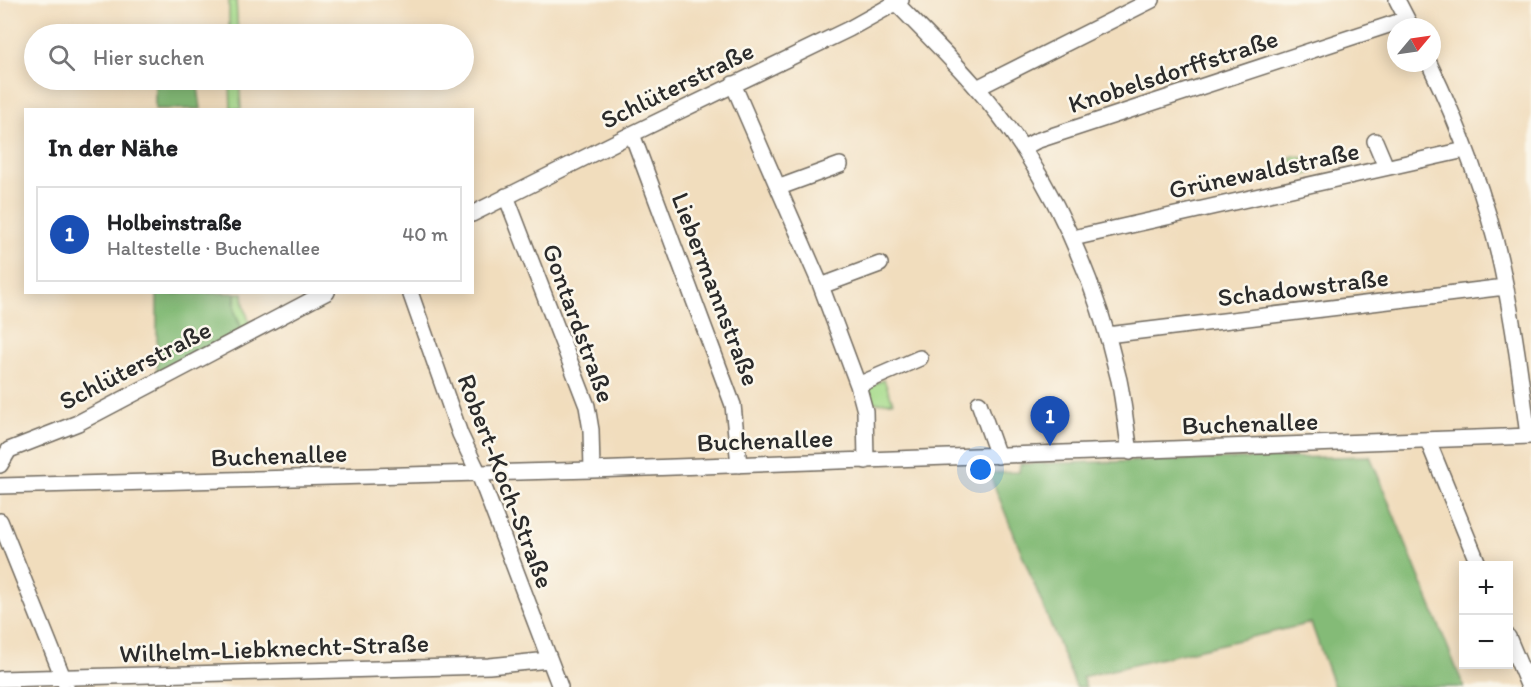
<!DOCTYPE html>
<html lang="de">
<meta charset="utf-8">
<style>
body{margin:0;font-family:Itim,sans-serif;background:#f6f6f6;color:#202124}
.controls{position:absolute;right:18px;bottom:18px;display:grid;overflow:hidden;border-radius:0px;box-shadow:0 3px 15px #0003}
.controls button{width:54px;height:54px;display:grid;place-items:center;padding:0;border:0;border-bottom:2px solid #e0e0e0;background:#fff;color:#202124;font:30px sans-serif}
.compass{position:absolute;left:1387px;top:18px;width:54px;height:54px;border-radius:50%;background:#fff;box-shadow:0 3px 15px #0003;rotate:61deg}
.you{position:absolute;left:981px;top:470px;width:21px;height:21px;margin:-15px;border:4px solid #fff;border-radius:50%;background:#1a73e8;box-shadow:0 0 0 9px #1a73e833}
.badge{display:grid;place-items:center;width:39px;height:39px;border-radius:50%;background:#b45309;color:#fff;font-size:20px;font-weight:700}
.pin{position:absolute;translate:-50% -50px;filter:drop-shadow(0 2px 3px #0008)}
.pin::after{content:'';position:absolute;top:32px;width:21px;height:18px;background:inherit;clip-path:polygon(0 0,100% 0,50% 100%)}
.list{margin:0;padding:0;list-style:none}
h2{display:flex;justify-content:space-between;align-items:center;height:78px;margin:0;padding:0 24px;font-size:26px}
h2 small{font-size:20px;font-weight:400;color:#757577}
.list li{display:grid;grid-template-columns:39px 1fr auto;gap:18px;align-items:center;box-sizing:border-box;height:96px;margin:0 12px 12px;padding:0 12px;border:2px solid #e0e0e0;border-radius:0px}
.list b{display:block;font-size:22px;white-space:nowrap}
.list p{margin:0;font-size:20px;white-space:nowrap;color:#757577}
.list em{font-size:20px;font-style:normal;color:#757577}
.icon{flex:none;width:33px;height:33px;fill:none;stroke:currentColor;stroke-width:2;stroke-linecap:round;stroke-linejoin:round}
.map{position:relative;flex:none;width:1531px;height:687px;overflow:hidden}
.search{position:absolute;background:#fff;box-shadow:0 3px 15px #0003;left:24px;top:24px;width:450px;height:66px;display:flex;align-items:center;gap:15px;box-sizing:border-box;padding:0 21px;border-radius:33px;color:#757577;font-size:22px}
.panel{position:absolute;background:#fff;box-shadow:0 3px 15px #0003;left:24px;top:108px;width:450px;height:186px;border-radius:0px}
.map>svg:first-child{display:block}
.green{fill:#a6db8b;stroke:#68835b;stroke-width:1.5}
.forest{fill:#84bb77;stroke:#587351;stroke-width:1.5}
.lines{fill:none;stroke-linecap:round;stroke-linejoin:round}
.minor-casing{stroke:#70695e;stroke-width:18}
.minor{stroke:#fff;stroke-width:15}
.labels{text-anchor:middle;stroke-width:5;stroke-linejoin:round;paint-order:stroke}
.street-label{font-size:26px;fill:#2b2b2b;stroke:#fbf7ec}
</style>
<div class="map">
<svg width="1531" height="687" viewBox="0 0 1531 687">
<rect width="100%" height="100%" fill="#fbf7ec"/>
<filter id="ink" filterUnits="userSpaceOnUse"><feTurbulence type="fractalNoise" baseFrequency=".0167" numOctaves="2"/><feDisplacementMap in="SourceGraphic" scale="12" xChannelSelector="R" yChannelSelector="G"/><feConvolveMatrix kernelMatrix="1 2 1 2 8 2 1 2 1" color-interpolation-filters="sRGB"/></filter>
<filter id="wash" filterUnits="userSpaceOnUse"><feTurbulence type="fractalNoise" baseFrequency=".008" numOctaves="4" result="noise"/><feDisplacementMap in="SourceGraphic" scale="24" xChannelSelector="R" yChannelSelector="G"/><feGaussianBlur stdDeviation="1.35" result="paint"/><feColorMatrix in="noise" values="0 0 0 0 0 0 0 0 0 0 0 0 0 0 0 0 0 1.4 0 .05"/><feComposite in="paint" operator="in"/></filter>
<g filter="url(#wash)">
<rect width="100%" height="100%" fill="#f1ddbd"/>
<path class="green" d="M 229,0 L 236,0 L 238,34 L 229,34 Z
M 230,80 L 239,80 L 241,109 L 231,109 Z
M 1294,156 L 1307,159 L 1312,166 L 1311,173 L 1302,176 L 1289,158 Z
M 235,293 L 243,293 L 244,305 L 251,328 L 243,331 L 235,312 Z
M 884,380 L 893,402 L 871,403 L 866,387 Z"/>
<path class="forest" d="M 155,80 L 197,80 L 201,109 L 155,109 Z
M 157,293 L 235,293 L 235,312 L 242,331 L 157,376 Z
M 1370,456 L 1464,687 L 1334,687 L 1311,623 L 1082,677 L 1086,687 L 1076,687 L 989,473 L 1019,472 L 1020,464 Z"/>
</g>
<g filter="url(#ink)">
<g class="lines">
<defs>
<path id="minor" d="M 1397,0 L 1411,27
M 896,3 C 941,49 989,95 1024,150 C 1069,220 1100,299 1119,380 C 1124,404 1126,428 1130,452
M 1429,63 C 1459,125 1488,202 1502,269 C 1514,325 1521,380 1528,436
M 733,84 L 821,286 L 858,385 L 865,411 L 866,461
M 977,88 L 1152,0
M 632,134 L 733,405 L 739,465
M 1375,141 L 1386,167
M 1023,148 L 1036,141 L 1407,19
M 780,187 L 840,165
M 506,196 L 587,406 L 591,430 L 592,470
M 472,214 L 632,134 L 849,29 L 901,0
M 1073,238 L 1465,150
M 821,286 L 880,264
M 410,292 L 460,434 L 479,474 L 560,687
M 1107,335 L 1505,287
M 858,385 L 920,358
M 979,403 L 998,456
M 1428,441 L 1479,566
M 0,465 L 9,450 L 78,423 L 327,292
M 0,486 L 592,470 L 1531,436
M 0,521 L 66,685
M 1508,637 L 1529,687
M 0,679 L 489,666 L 549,660"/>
</defs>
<use href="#minor" class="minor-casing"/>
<use href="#minor" class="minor"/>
</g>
</g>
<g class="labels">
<g class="street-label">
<text transform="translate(1173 71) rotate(-18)" y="9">Knobelsdorffstraße</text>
<text transform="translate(677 85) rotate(-26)" y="9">Schlüterstraße</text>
<text transform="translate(1264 170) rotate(-12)" y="9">Grünewaldstraße</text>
<text transform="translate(1303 287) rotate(-7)" y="9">Schadowstraße</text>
<text transform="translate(716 289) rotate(69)" y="9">Liebermannstraße</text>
<text transform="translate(579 323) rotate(70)" y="9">Gontardstraße</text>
<text transform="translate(135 365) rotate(-27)" y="9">Schlüterstraße</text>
<text transform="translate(1250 423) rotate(-2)" y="9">Buchenallee</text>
<text transform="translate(765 440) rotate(-2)" y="9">Buchenallee</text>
<text transform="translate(279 455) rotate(-2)" y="9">Buchenallee</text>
<text transform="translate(506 481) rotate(69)" y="9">Robert-Koch-Straße</text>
<text transform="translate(274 648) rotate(-2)" y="9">Wilhelm-Liebknecht-Straße</text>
</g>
</g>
</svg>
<div class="controls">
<button>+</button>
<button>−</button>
</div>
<svg class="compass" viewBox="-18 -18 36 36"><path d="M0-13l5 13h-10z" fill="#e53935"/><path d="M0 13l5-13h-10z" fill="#757577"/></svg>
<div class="you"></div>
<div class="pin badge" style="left:1050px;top:446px;background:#1a4fb4">1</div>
<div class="search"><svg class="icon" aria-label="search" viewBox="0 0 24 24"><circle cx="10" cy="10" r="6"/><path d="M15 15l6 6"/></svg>Hier suchen</div>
<section class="panel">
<h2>In der Nähe<small></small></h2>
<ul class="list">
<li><span class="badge" style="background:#1a4fb4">1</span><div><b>Holbeinstraße</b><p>Haltestelle · Buchenallee</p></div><em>40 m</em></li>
</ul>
</section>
</div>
